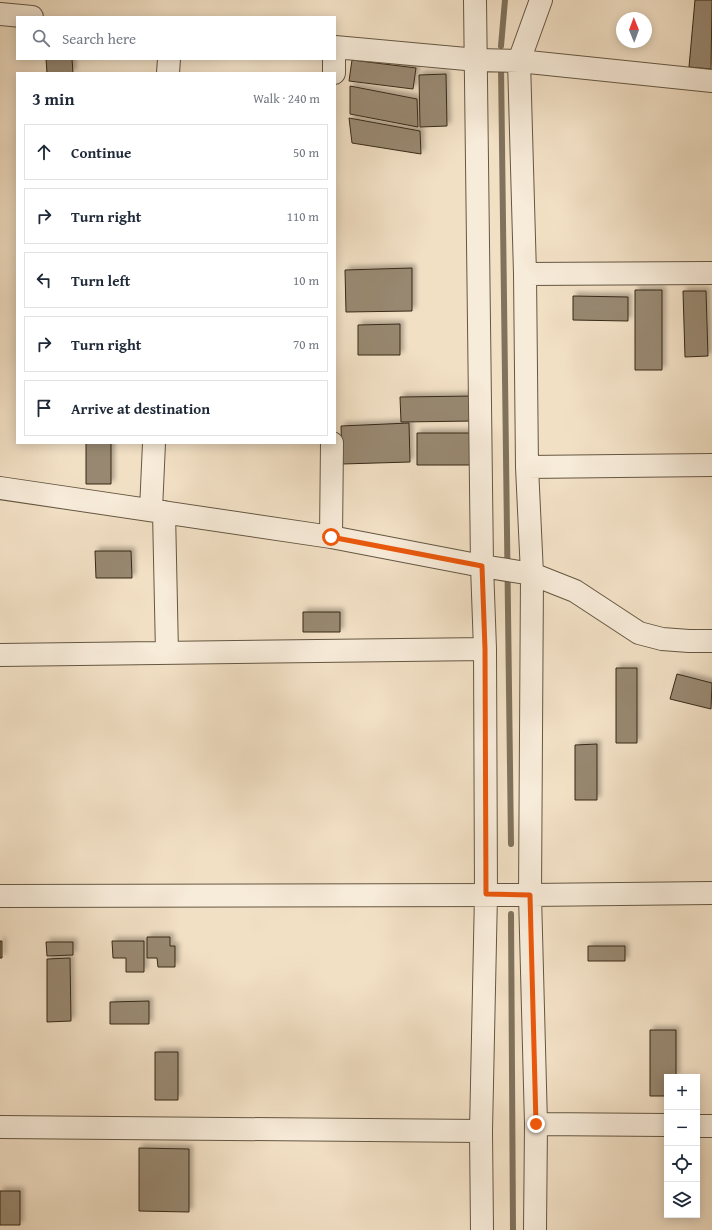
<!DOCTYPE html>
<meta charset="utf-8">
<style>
body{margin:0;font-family:"Gentium Book Plus",serif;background:#f6f6f7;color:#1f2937}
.controls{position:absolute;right:12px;bottom:12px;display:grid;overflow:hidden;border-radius:0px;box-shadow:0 2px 10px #0003}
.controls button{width:36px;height:36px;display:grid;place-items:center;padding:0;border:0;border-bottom:1px solid #e0e1e3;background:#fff;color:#1f2937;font:20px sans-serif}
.compass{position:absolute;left:616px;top:12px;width:36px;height:36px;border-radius:50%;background:#fff;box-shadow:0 2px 10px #0003;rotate:359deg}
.stop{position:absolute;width:12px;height:12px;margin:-9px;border:3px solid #ea580c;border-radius:50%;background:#fff}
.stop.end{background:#ea580c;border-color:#fff;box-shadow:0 1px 4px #0008}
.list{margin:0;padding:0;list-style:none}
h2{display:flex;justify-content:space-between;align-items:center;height:52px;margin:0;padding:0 16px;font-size:17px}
h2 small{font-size:13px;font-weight:400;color:#747a83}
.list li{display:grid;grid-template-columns:26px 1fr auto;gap:12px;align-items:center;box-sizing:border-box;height:56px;margin:0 8px 8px;padding:0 8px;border:1px solid #e0e1e3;border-radius:0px}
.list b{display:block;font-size:15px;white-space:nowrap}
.list em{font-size:13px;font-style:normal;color:#747a83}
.icon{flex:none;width:22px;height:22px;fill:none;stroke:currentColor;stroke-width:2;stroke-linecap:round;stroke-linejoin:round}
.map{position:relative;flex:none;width:712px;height:1230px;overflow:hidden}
.search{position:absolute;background:#fff;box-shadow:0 2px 10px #0003;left:16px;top:16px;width:320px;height:44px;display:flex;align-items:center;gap:10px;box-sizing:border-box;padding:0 14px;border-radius:0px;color:#747a83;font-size:15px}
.panel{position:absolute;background:#fff;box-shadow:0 2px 10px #0003;left:16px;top:72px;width:320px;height:372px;border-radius:0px}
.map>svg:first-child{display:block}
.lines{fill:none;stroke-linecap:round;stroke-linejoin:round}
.stream{stroke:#80725c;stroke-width:6}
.building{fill:#988871;stroke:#362917;filter:url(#shadow)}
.minor-casing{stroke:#655742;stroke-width:24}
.minor{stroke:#f7ebd9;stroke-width:22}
.route{stroke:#ea580c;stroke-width:5}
</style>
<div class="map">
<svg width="712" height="1230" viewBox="0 0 712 1230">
<defs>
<filter id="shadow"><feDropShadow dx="3.5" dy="-3.5" stdDeviation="2" flood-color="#0004"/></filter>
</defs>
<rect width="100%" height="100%" fill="#f2e0c5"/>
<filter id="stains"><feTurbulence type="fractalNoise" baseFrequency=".005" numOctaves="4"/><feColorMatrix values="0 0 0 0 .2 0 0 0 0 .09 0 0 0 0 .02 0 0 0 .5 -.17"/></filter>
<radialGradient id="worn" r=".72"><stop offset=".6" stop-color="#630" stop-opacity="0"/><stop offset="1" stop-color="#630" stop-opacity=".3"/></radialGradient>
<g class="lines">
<path class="stream" d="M 501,46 L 505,0
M 501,66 L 511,844
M 511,914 L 513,1230"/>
</g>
<path class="building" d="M 695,0 L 712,0 L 711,69 L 689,67 Z
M 46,59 L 72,59 L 73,73 L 47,73 Z
M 352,60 L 416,68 L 413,89 L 349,81 Z
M 446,74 L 447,126 L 420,127 L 419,75 Z
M 350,86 L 417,99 L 418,127 L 350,114 Z
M 349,118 L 420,131 L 421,154 L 352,143 Z
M 412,268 L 412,311 L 346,312 L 345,270 Z
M 635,290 L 662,290 L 662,370 L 635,370 Z
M 683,291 L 706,291 L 708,356 L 685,357 Z
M 573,296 L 628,297 L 628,321 L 573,320 Z
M 400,324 L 400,355 L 358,355 L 358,325 Z
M 474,396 L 474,421 L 401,422 L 400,397 Z
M 409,423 L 410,462 L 342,464 L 341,426 Z
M 417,433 L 484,433 L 484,465 L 417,465 Z
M 86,443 L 111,443 L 111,484 L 86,484 Z
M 95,551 L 131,551 L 132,578 L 96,578 Z
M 303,612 L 340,612 L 340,632 L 303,632 Z
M 616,668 L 637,668 L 637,743 L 616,743 Z
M 677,674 L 712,683 L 711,709 L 670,699 Z
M 597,744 L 597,800 L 575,800 L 575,745 Z
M 147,937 L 170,937 L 170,946 L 175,946 L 175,967 L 158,967 L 157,958 L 147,958 Z
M 0,941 L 2,941 L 2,958 L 0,958 Z
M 112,941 L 144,941 L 144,972 L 126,972 L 126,958 L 113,958 Z
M 46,942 L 73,942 L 73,955 L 47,956 Z
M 588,946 L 625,946 L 625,961 L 588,961 Z
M 70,958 L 71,1021 L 47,1022 L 47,959 Z
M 149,1001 L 149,1024 L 110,1024 L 110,1002 Z
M 650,1030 L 676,1030 L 676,1077 L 667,1077 L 667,1096 L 650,1096 Z
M 155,1052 L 178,1052 L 178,1100 L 155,1100 Z
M 139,1148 L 189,1149 L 189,1212 L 139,1211 Z
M 0,1191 L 20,1191 L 20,1225 L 0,1225 Z"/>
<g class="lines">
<defs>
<path id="minor" d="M 475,0 L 482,566 L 485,649 L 486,894 L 481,1131 L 482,1230
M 0,14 L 32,17
M 335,47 L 477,60 L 519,61 L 712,81
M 168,73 L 169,59
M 334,73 L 334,59
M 525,274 L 712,273
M 527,467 L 712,465
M 0,488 L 331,537 L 482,566 L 532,574 L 575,591 L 639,633 L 662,639 L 689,641 L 712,641
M 151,510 L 154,443
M 164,512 L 167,653
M 331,537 L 332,443
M 0,655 L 485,649
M 0,896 L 530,895 L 712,893
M 536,1124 L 667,1125
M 697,1126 L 712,1126
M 0,1127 L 481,1131
M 535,1230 L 536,1124 L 530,895 L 532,574 L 527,467 L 525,274 L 519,61 L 541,0"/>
</defs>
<use href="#minor" class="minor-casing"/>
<use href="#minor" class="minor"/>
</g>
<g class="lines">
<path class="route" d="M 331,537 L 482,566 L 485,649 L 486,894 L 530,895 L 536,1124"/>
</g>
<rect width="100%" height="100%" filter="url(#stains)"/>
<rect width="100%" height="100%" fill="url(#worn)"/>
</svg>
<div class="controls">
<button>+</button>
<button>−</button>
<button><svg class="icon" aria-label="locate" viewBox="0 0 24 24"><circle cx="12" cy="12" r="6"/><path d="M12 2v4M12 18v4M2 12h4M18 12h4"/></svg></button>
<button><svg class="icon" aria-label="layers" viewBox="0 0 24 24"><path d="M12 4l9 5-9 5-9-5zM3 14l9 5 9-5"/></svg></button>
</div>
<svg class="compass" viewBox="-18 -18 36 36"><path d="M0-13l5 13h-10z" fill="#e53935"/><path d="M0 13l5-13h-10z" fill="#747a83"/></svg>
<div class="stop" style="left:331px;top:537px"></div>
<div class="stop end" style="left:536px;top:1124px"></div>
<div class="search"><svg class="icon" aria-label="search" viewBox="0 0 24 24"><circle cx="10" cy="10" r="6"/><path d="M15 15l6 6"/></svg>Search here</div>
<section class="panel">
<h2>3 min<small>Walk · 240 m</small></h2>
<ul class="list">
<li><svg class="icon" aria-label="ahead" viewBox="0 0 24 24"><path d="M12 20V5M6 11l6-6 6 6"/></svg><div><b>Continue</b></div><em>50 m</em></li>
<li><svg class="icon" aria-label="right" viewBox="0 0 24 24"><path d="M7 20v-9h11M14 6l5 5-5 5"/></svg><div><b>Turn right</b></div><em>110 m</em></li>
<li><svg class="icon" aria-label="left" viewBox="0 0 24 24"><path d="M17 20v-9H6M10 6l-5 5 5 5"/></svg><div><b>Turn left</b></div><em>10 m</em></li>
<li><svg class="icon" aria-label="right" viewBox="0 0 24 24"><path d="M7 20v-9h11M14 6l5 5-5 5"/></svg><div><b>Turn right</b></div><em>70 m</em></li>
<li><svg class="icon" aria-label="arrive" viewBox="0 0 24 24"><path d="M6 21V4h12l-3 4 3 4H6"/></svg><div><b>Arrive at destination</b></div></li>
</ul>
</section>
</div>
